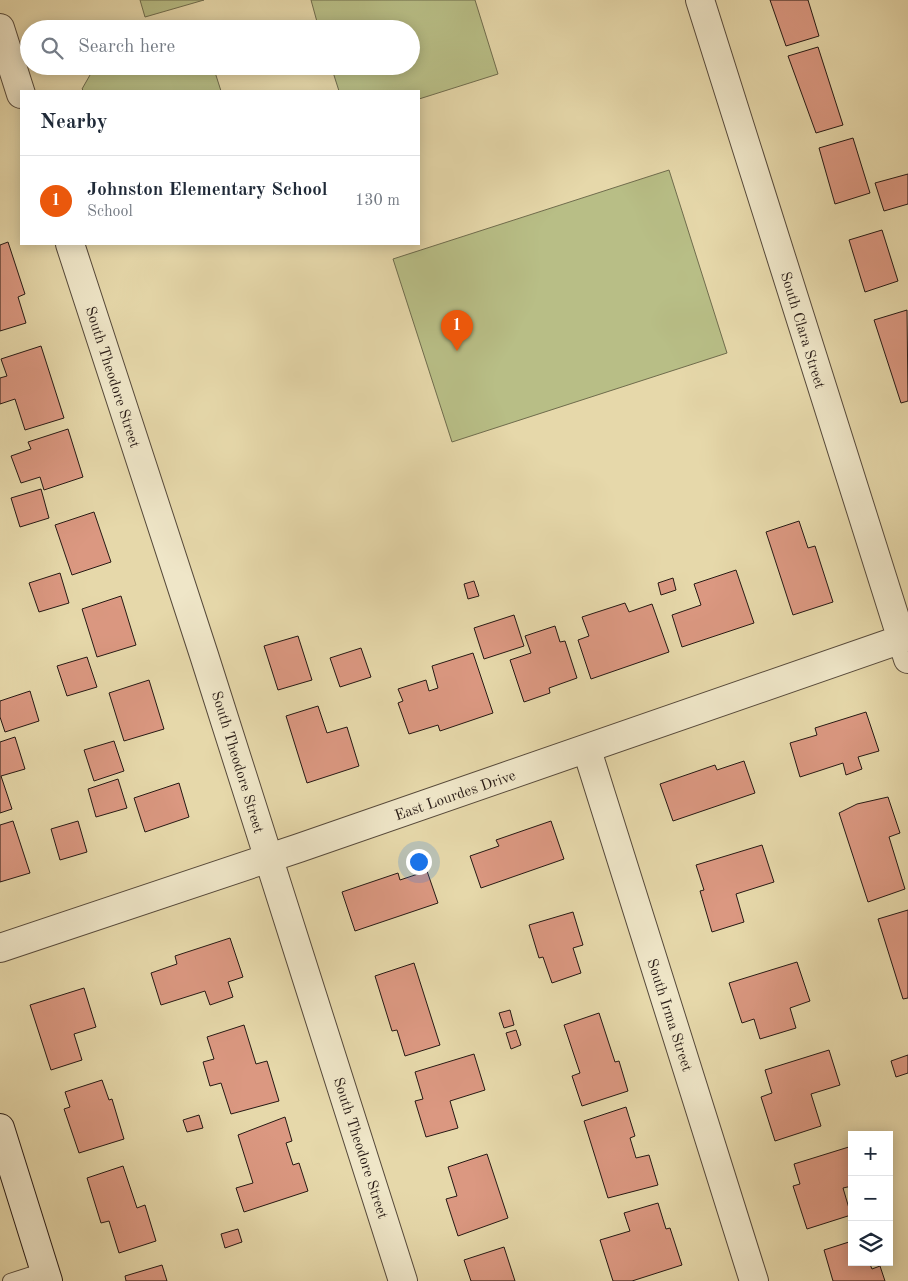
<!DOCTYPE html>
<meta charset="utf-8">
<style>
body{margin:0;font-family:"Old Standard TT",serif;background:#f6f6f7;color:#1f2937}
.controls{position:absolute;right:15px;bottom:15px;display:grid;overflow:hidden;border-radius:0px;box-shadow:0 2px 12px #0003}
.controls button{width:45px;height:45px;display:grid;place-items:center;padding:0;border:0;border-bottom:1px solid #e0e1e3;background:#fff;color:#1f2937;font:25px sans-serif}
.you{position:absolute;left:418px;top:861px;width:18px;height:18px;margin:-12px;border:4px solid #fff;border-radius:50%;background:#1a73e8;box-shadow:0 0 0 8px #1a73e833}
.badge{display:grid;place-items:center;width:32px;height:32px;border-radius:50%;background:#ea580c;color:#fff;font-size:16px;font-weight:700}
.pin{position:absolute;translate:-50% -41px;filter:drop-shadow(0 1px 2px #0008)}
.pin::after{content:'';position:absolute;top:26px;width:18px;height:15px;background:inherit;clip-path:polygon(0 0,100% 0,50% 100%)}
.list{margin:0;padding:0;list-style:none}
h2{display:flex;justify-content:space-between;align-items:center;height:65px;margin:0;padding:0 20px;font-size:21px}
h2 small{font-size:16px;font-weight:400;color:#747a83}
.list li{display:grid;grid-template-columns:32px 1fr auto;gap:15px;align-items:center;box-sizing:border-box;height:90px;padding:0 20px;border-top:1px solid #e0e1e3}
.list b{display:block;font-size:19px;white-space:nowrap}
.list p{margin:0;font-size:16px;white-space:nowrap;color:#747a83}
.list em{font-size:16px;font-style:normal;color:#747a83}
.icon{flex:none;width:28px;height:28px;fill:none;stroke:currentColor;stroke-width:2;stroke-linecap:round;stroke-linejoin:round}
.map{position:relative;flex:none;width:908px;height:1281px;overflow:hidden}
.search{position:absolute;background:#fff;box-shadow:0 2px 12px #0003;left:20px;top:20px;width:400px;height:55px;display:flex;align-items:center;gap:12px;box-sizing:border-box;padding:0 18px;border-radius:28px;color:#747a83;font-size:19px}
.panel{position:absolute;background:#fff;box-shadow:0 2px 12px #0003;left:20px;top:90px;width:400px;height:155px;border-radius:0px}
.map>svg:first-child{display:block}
.green{fill:#b8be86;stroke:#6f6c4d}
.building{fill:#db9881;stroke:#261914}
.lines{fill:none;stroke-linecap:round;stroke-linejoin:round}
.lane-casing{stroke:#56493a;stroke-width:16}
.street-casing{stroke:#56493a;stroke-width:30}
.secondary-casing{stroke:#261914;stroke-width:30}
.lane{stroke:#efe6c8;stroke-width:14}
.street{stroke:#efe6c8;stroke-width:28}
.secondary{stroke:#efe6c8;stroke-width:28}
.labels{text-anchor:middle;stroke-width:5;stroke-linejoin:round;paint-order:stroke}
.street-label{font-size:15px;fill:#261914;stroke:#efe6c8}
</style>
<div class="map">
<svg width="908" height="1281" viewBox="0 0 908 1281">
<rect width="100%" height="100%" fill="#e6d8aa"/>
<filter id="stains"><feTurbulence type="fractalNoise" baseFrequency=".004" numOctaves="4"/><feColorMatrix values="0 0 0 0 .2 0 0 0 0 .09 0 0 0 0 .02 0 0 0 .5 -.17"/></filter>
<radialGradient id="worn" r=".72"><stop offset=".6" stop-color="#630" stop-opacity="0"/><stop offset="1" stop-color="#630" stop-opacity=".3"/></radialGradient>
<path class="green" d="M 140,0 L 204,0 L 145,17 Z
M 311,0 L 475,0 L 498,74 L 419,99 L 419,91 L 339,91 L 331,66 L 411,66 L 411,29 L 319,29 Z
M 102,66 L 213,66 L 221,91 L 84,91 L 82,89 L 94,68 Z
M 669,170 L 727,353 L 452,442 L 393,259 Z"/>
<path class="building" d="M 770,0 L 808,0 L 819,36 L 786,46 Z
M 818,47 L 843,125 L 816,133 L 788,56 Z
M 853,138 L 870,193 L 835,204 L 819,148 Z
M 908,174 L 908,204 L 884,211 L 875,183 Z
M 882,230 L 898,281 L 865,292 L 849,240 Z
M 8,242 L 25,294 L 18,297 L 26,323 L 0,331 L 0,245 Z
M 907,310 L 908,401 L 901,403 L 874,320 Z
M 41,346 L 64,418 L 25,430 L 15,399 L 0,404 L 0,378 L 7,376 L 1,359 Z
M 68,429 L 83,477 L 44,490 L 40,477 L 21,483 L 11,456 L 31,449 L 28,442 Z
M 41,489 L 49,518 L 20,527 L 11,498 Z
M 94,512 L 111,562 L 72,575 L 55,525 Z
M 799,521 L 808,548 L 815,546 L 833,602 L 793,615 L 766,532 Z
M 736,570 L 754,623 L 682,647 L 672,615 L 701,605 L 694,584 Z
M 60,573 L 69,603 L 39,612 L 29,583 Z
M 673,578 L 676,590 L 661,595 L 658,583 Z
M 474,581 L 479,596 L 468,599 L 464,584 Z
M 121,596 L 136,645 L 97,657 L 82,609 Z
M 625,603 L 629,612 L 652,604 L 669,652 L 591,679 L 578,640 L 589,636 L 582,617 Z
M 514,615 L 524,646 L 484,659 L 474,628 Z
M 555,626 L 560,642 L 565,641 L 577,678 L 549,688 L 550,693 L 524,702 L 510,660 L 531,653 L 525,636 Z
M 298,636 L 312,680 L 278,690 L 264,646 Z
M 361,648 L 371,677 L 340,687 L 330,658 Z
M 473,653 L 493,713 L 440,731 L 438,725 L 409,734 L 398,703 L 403,701 L 398,689 L 426,680 L 429,691 L 438,688 L 432,666 Z
M 87,657 L 97,687 L 67,696 L 57,666 Z
M 149,680 L 164,729 L 124,741 L 109,693 Z
M 30,691 L 39,721 L 5,732 L 0,717 L 0,701 Z
M 318,706 L 327,733 L 347,727 L 359,766 L 307,783 L 286,716 Z
M 866,712 L 879,751 L 858,757 L 862,769 L 846,775 L 843,763 L 800,777 L 790,743 L 817,735 L 815,728 Z
M 15,737 L 25,769 L 1,776 L 12,809 L 0,813 L 0,742 Z
M 114,741 L 124,771 L 94,781 L 84,750 Z
M 744,761 L 755,793 L 673,821 L 660,784 L 715,765 L 717,770 Z
M 118,779 L 127,808 L 96,817 L 88,789 Z
M 179,783 L 189,817 L 145,832 L 134,798 Z
M 888,797 L 900,833 L 889,837 L 905,889 L 868,902 L 839,813 L 857,804 Z
M 13,821 L 30,873 L 0,882 L 0,825 Z
M 78,821 L 87,852 L 60,860 L 51,829 Z
M 551,821 L 564,859 L 481,888 L 470,856 L 499,846 L 496,840 Z
M 762,845 L 774,882 L 736,894 L 744,922 L 712,932 L 700,891 L 704,890 L 696,865 Z
M 427,871 L 438,903 L 355,931 L 342,892 L 398,873 L 400,880 Z
M 908,910 L 908,998 L 903,999 L 878,919 Z
M 573,912 L 583,945 L 573,948 L 581,973 L 552,983 L 543,957 L 539,958 L 529,925 Z
M 230,938 L 243,977 L 228,982 L 233,997 L 210,1005 L 205,991 L 161,1005 L 151,973 L 177,964 L 175,956 Z
M 797,962 L 810,1001 L 790,1008 L 796,1028 L 760,1039 L 754,1019 L 742,1023 L 729,983 Z
M 414,963 L 440,1045 L 405,1056 L 397,1030 L 392,1031 L 375,976 Z
M 84,988 L 96,1027 L 74,1034 L 82,1060 L 51,1070 L 30,1005 Z
M 510,1010 L 514,1025 L 504,1028 L 499,1013 Z
M 599,1013 L 615,1062 L 619,1061 L 628,1091 L 582,1106 L 572,1076 L 580,1073 L 564,1025 Z
M 244,1025 L 256,1064 L 267,1061 L 279,1101 L 231,1114 L 221,1083 L 210,1086 L 203,1062 L 214,1059 L 207,1037 Z
M 516,1030 L 521,1045 L 511,1049 L 506,1033 Z
M 829,1050 L 840,1085 L 811,1094 L 821,1126 L 775,1141 L 761,1097 L 772,1093 L 765,1070 Z
M 474,1054 L 485,1090 L 450,1101 L 458,1128 L 426,1137 L 415,1101 L 423,1099 L 415,1072 Z
M 908,1055 L 908,1073 L 896,1077 L 891,1061 Z
M 102,1080 L 109,1100 L 112,1099 L 124,1139 L 79,1153 L 64,1109 L 70,1107 L 65,1092 Z
M 626,1107 L 635,1136 L 630,1138 L 636,1158 L 649,1155 L 658,1185 L 608,1198 L 584,1121 Z
M 199,1115 L 203,1128 L 187,1132 L 183,1120 Z
M 285,1117 L 292,1141 L 286,1143 L 293,1165 L 299,1163 L 308,1191 L 244,1212 L 236,1188 L 253,1183 L 238,1135 Z
M 852,1146 L 852,1186 L 843,1188 L 851,1215 L 807,1229 L 793,1186 L 800,1184 L 794,1164 Z
M 487,1154 L 508,1218 L 458,1236 L 446,1199 L 457,1196 L 448,1167 Z
M 123,1166 L 137,1208 L 145,1205 L 156,1241 L 119,1253 L 109,1221 L 101,1223 L 87,1178 Z
M 658,1203 L 666,1229 L 670,1228 L 682,1265 L 632,1281 L 613,1281 L 600,1240 L 630,1231 L 624,1213 Z
M 238,1229 L 242,1242 L 225,1248 L 221,1234 Z
M 852,1241 L 852,1262 L 869,1262 L 872,1269 L 880,1266 L 885,1281 L 833,1281 L 824,1250 Z
M 504,1247 L 515,1281 L 471,1281 L 464,1260 Z
M 162,1265 L 167,1281 L 126,1281 L 125,1276 Z"/>
<g class="lines">
<defs>
<path id="lane" d="M 10,1281 L 44,1270"/>
<path id="street" d="M 700,0 L 908,659
M 0,28 L 21,94
M 70,244 L 204,655 L 403,1281
M 587,750 L 754,1281
M 0,948 L 299,848 L 908,637"/>
<path id="secondary" d="M 0,1128 L 48,1281"/>
</defs>
<use href="#lane" class="lane-casing"/>
<use href="#street" class="street-casing"/>
<use href="#secondary" class="secondary-casing"/>
<use href="#lane" class="lane"/>
<use href="#street" class="street"/>
<use href="#secondary" class="secondary"/>
</g>
<g class="labels">
<g class="street-label">
<text transform="translate(803 330) rotate(73)" y="5">South Clara Street</text>
<text transform="translate(113 377) rotate(72)" y="5">South Theodore Street</text>
<text transform="translate(238 762) rotate(73)" y="5">South Theodore Street</text>
<text transform="translate(455 795) rotate(-19)" y="5">East Lourdes Drive</text>
<text transform="translate(670 1015) rotate(72)" y="5">South Irma Street</text>
<text transform="translate(361 1148) rotate(72)" y="5">South Theodore Street</text>
</g>
</g>
<rect width="100%" height="100%" filter="url(#stains)"/>
<rect width="100%" height="100%" fill="url(#worn)"/>
</svg>
<div class="controls">
<button>+</button>
<button>−</button>
<button><svg class="icon" aria-label="layers" viewBox="0 0 24 24"><path d="M12 4l9 5-9 5-9-5zM3 14l9 5 9-5"/></svg></button>
</div>
<div class="you"></div>
<div class="pin badge" style="left:457px;top:351px">1</div>
<div class="search"><svg class="icon" aria-label="search" viewBox="0 0 24 24"><circle cx="10" cy="10" r="6"/><path d="M15 15l6 6"/></svg>Search here</div>
<section class="panel">
<h2>Nearby<small></small></h2>
<ul class="list">
<li><span class="badge">1</span><div><b>Johnston Elementary School</b><p>School</p></div><em>130 m</em></li>
</ul>
</section>
</div>
